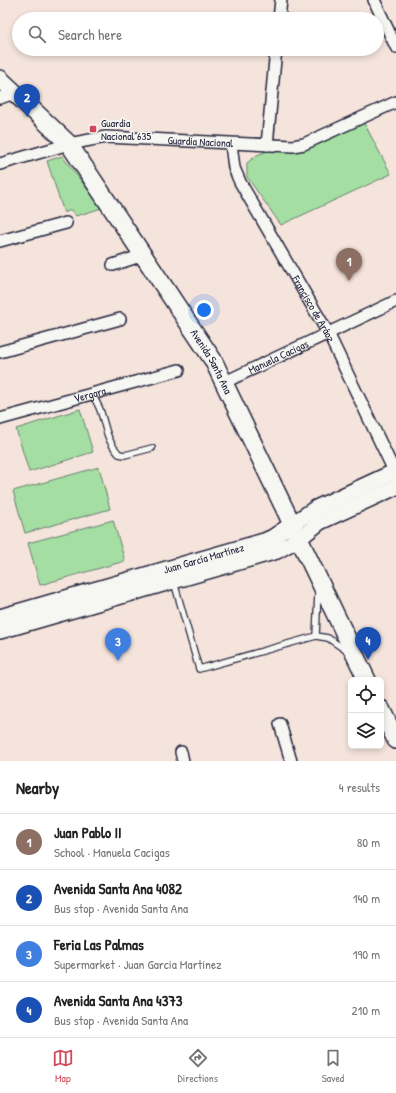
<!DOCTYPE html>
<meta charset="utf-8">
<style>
body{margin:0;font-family:"Patrick Hand",sans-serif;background:#f6f6f6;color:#222}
.controls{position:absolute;right:12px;bottom:12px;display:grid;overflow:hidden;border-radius:6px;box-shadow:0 2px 6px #0003}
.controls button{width:36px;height:36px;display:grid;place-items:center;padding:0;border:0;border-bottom:1px solid #e0e0e0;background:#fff;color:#222;font:20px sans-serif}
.you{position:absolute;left:204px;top:310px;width:14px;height:14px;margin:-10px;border:3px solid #fff;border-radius:50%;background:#1a73e8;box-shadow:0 0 0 6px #1a73e833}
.badge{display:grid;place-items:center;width:26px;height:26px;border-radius:50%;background:#d1495b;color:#fff;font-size:13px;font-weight:700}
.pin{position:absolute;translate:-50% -33px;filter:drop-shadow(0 1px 2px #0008)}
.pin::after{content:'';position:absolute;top:21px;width:14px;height:12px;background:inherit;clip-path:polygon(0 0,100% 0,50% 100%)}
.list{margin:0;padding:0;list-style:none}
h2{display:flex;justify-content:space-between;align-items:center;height:52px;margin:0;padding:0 16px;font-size:17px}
h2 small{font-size:13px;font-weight:400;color:#767676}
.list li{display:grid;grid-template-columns:26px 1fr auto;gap:12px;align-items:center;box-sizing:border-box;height:56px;padding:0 16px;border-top:1px solid #e0e0e0}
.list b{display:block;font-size:15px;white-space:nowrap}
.list p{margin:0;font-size:13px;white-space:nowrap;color:#767676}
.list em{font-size:13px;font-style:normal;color:#767676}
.icon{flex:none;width:22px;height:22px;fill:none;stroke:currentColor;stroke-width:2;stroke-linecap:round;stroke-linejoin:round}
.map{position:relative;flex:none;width:396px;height:761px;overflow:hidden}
.search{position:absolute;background:#fff;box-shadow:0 2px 6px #0003;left:12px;right:12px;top:12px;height:44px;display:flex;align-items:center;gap:10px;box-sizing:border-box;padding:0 14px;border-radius:22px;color:#767676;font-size:15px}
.sheet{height:276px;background:#fff}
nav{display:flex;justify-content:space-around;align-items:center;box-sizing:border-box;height:56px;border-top:1px solid #e0e0e0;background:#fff;font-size:11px;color:#767676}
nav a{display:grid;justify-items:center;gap:2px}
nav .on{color:#d1495b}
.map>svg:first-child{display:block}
.green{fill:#a5dea2;stroke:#64806e}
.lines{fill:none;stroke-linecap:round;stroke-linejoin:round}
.lane-casing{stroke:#22223b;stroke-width:8}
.street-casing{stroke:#22223b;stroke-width:14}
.secondary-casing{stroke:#22223b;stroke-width:18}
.primary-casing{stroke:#22223b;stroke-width:20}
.lane{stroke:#f6f6f2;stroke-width:5.5}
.street{stroke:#f6f6f2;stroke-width:11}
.secondary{stroke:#f6f6f2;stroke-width:15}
.primary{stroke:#f6f6f2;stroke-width:17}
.poi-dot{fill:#d1495b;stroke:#f6f6f2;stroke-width:1.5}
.labels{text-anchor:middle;stroke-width:3.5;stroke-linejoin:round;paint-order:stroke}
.poi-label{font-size:11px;fill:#22223b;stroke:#f6f6f2;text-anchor:start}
.street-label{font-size:11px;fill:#22223b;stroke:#f6f6f2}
</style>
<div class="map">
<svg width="396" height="761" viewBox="0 0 396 761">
<rect width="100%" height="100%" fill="#f5e4dc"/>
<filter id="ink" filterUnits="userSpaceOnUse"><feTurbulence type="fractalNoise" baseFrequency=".025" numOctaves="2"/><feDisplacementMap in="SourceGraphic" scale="8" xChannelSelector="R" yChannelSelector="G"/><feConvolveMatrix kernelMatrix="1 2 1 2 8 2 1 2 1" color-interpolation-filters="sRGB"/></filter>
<g filter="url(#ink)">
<path class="green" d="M 363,121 L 391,174 L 281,225 L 247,177 L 247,163 L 257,155 L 270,150 L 301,151 Z
M 62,156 L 102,208 L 76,216 L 71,210 L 64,213 L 47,161 Z
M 80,409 L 93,452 L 29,472 L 16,429 Z
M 99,467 L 110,509 L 25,533 L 13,491 Z
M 113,520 L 125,561 L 40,585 L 28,543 Z"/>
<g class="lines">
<defs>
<path id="lane" d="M 91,394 C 107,413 101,435 119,454 L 125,455 L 152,448
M 174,582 L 199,669 L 316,636
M 318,592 L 316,636 L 328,638 L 347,651"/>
<g id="street">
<path d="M 374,0 L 396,47"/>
<path d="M 279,19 L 281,0"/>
<path d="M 0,98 L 14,93"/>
<path id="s1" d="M 231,144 L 234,168 L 240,182 L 328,333 L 396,475"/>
<path d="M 267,145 L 276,49"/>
<path id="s2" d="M 0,164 L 69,144 L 106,137 L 293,146 L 304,144 L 396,102"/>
<path d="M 0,241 L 66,223"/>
<path d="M 113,265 L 143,255"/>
<path d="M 0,352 L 120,319"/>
<path id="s3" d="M 225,382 L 396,301"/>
<path id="s4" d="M 0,419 L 179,370"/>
<path d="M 280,724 L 291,761"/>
<path d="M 181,752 L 183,761"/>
</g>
<g id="secondary">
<path id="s5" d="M 0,617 L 264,541 L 273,537 L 316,508 L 396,471"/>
<path d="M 0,631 L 277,551 L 300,538 L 320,522 L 396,487"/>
</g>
<g id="primary">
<path id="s6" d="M 0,79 L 69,144 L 213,360 L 367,680"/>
<path d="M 381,709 L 396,740"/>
</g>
</defs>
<use href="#lane" class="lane-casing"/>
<use href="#street" class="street-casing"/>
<use href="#secondary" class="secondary-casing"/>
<use href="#primary" class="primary-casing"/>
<use href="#lane" class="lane"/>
<use href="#street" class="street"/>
<use href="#secondary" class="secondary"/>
<use href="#primary" class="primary"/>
</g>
</g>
<rect class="poi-dot" x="89" y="125" width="8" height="8" rx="2"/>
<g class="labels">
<g class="poi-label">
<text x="101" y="127">Guardia<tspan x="101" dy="13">Nacional 635</tspan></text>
</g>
<g class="street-label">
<text dy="4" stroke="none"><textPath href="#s2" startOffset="204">Guardia Nacional</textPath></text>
<text dy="4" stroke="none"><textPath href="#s1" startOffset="186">Francisco de Aráoz</textPath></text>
<text dy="4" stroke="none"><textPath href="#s3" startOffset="59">Manuela Cacigas</textPath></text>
<text dy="4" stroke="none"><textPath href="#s6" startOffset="355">Avenida Santa Ana</textPath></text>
<text dy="4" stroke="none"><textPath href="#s4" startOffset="93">Vergara</textPath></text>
<text dy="4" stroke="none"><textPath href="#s5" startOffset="212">Juan García Martínez</textPath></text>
</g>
</g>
</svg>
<div class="controls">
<button><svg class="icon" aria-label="locate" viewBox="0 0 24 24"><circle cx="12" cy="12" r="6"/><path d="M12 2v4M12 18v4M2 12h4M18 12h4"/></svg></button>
<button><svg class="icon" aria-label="layers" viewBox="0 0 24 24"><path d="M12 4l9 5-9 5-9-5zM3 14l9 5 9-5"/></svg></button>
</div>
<div class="you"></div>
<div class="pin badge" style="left:349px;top:281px;background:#8d6e63">1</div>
<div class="pin badge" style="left:27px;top:117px;background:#1a4fb4">2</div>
<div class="pin badge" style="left:118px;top:661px;background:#3f7fe0">3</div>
<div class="pin badge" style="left:368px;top:660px;background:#1a4fb4">4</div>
<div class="search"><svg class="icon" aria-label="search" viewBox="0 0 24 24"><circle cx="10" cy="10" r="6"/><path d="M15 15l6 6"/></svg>Search here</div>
</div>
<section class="sheet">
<h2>Nearby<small>4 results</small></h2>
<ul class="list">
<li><span class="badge" style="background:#8d6e63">1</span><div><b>Juan Pablo II</b><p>School · Manuela Cacigas</p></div><em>80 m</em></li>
<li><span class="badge" style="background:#1a4fb4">2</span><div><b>Avenida Santa Ana 4082</b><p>Bus stop · Avenida Santa Ana</p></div><em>140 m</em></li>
<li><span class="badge" style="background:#3f7fe0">3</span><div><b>Feria Las Palmas</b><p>Supermarket · Juan García Martínez</p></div><em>190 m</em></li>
<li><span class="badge" style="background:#1a4fb4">4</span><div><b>Avenida Santa Ana 4373</b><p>Bus stop · Avenida Santa Ana</p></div><em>210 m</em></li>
</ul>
</section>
<nav>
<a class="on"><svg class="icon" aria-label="map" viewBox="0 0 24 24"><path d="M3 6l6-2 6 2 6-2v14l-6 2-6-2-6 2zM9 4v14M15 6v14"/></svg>Map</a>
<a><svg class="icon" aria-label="directions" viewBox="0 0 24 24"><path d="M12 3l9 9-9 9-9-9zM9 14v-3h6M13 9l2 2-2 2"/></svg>Directions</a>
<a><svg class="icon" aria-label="saved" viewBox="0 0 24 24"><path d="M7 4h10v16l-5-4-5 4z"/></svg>Saved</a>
</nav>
